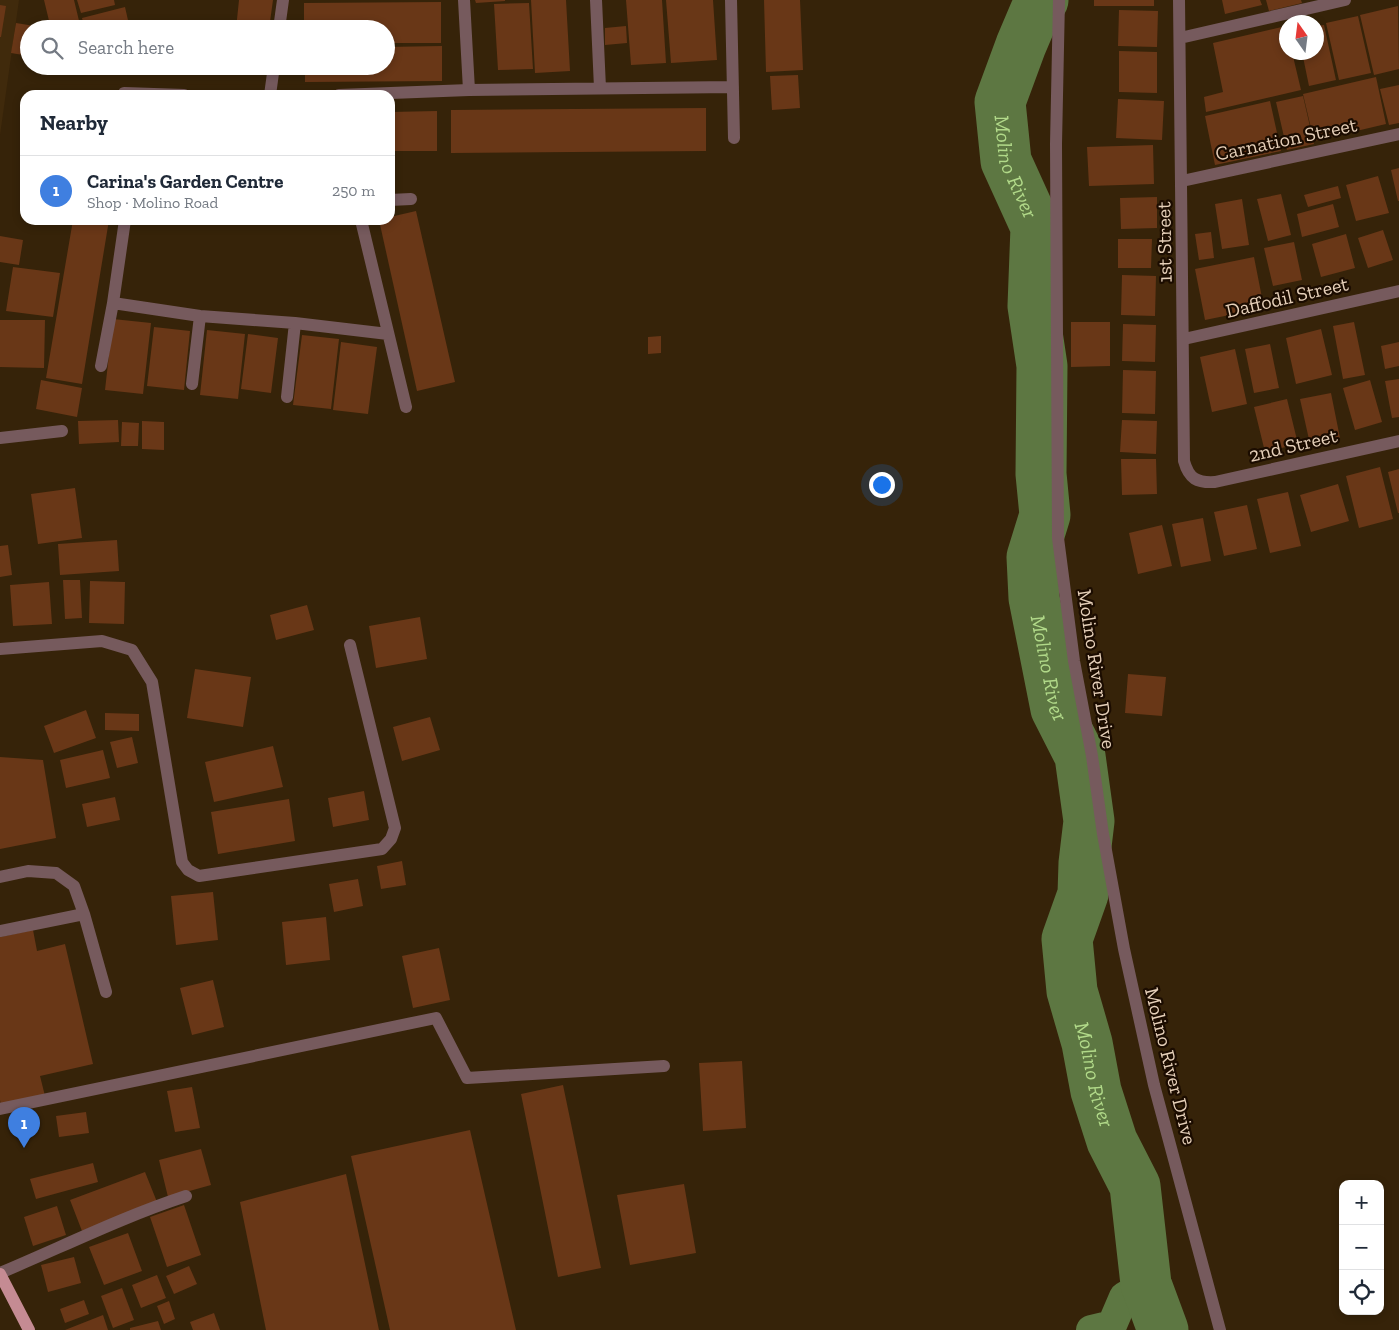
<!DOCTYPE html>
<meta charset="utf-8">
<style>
body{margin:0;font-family:"Zilla Slab",serif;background:#f6f6f7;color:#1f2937}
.controls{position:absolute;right:15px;bottom:15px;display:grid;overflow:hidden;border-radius:10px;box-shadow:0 2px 8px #0003}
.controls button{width:45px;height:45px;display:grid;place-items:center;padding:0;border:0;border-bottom:1px solid #e0e1e3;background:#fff;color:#1f2937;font:25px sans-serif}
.compass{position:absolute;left:1279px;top:15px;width:45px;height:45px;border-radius:50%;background:#fff;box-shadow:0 2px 8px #0003;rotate:346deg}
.you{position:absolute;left:881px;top:484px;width:18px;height:18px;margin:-12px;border:4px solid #fff;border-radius:50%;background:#1a73e8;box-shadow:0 0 0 8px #1a73e833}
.badge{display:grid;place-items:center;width:32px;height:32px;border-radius:50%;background:#4b6c8f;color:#fff;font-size:16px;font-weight:700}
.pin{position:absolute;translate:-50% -41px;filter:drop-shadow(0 1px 2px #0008)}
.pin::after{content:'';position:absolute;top:26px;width:18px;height:15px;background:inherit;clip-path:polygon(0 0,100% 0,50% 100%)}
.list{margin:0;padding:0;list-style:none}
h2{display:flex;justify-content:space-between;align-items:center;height:65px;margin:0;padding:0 20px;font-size:21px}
h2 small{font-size:16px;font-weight:400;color:#747a83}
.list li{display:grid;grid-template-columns:32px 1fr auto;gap:15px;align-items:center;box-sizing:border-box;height:70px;padding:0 20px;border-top:1px solid #e0e1e3}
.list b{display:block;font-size:19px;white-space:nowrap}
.list p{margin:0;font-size:16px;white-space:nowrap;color:#747a83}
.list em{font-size:16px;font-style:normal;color:#747a83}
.icon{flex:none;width:28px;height:28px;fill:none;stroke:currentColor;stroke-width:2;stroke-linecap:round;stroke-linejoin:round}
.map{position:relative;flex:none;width:1399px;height:1330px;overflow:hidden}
.search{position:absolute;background:#fff;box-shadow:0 2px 8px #0003;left:20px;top:20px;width:375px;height:55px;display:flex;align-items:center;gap:12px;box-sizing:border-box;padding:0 18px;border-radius:28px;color:#747a83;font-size:19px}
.panel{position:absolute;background:#fff;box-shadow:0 2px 8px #0003;left:20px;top:90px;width:375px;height:135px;border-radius:15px}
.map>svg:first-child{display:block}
.built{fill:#402a0c}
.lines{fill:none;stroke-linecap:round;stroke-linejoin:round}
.canal{stroke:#5d7742;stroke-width:30}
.river{stroke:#5d7742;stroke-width:51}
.building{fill:#693717}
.minor{stroke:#765a5d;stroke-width:12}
.major{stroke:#c58b93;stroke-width:12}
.labels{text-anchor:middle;stroke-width:4.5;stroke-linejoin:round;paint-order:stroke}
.street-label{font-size:20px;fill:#e5cfb8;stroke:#1b0c00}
.water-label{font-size:21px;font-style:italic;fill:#b1d989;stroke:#1b0c00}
</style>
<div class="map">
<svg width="1399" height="1330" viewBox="0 0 1399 1330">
<rect width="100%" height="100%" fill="#362309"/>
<path class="built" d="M 0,0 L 19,0 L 0,135 Z"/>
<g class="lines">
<path class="canal" d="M 1091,1330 L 1112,1325 L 1124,1297 L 1146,1284"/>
<path class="river" id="s1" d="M 1043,0 L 1035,12 L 1021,45 L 1000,102 L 1006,161 L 1036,227 L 1033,306 L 1042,366 L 1041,474 L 1045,515 L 1032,557 L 1034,598 L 1056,709 L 1080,756 L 1089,821 L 1084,863 L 1083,894 L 1067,939 L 1072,991 L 1087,1043 L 1096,1091 L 1112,1141 L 1135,1186 L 1146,1284 L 1163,1330"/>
</g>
<path class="building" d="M 44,0 L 74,0 L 81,29 L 51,29 Z
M 77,0 L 114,0 L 115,5 L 81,13 Z
M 239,0 L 273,0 L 269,29 L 236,29 Z
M 475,0 L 505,0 L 505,1 L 476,3 Z
M 531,0 L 566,0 L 570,71 L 535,73 Z
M 626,0 L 662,0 L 666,63 L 631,65 Z
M 666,0 L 713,0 L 717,60 L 671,63 Z
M 764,0 L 800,0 L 803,70 L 766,72 Z
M 1094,0 L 1154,0 L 1154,6 L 1094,6 Z
M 1222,0 L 1260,0 L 1262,5 L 1225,14 Z
M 1266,0 L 1301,0 L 1302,3 L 1269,11 Z
M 441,2 L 441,43 L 386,43 L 386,29 L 304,29 L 304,3 Z
M 529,3 L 533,69 L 498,70 L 494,4 Z
M 0,5 L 6,6 L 1,37 L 0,37 Z
M 1398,6 L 1399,69 L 1374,75 L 1360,15 Z
M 125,7 L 130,29 L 85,29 L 82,18 Z
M 1119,10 L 1158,11 L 1157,47 L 1118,46 Z
M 1358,16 L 1371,73 L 1339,80 L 1326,23 Z
M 16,23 L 47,28 L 29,29 L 29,56 L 11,53 Z
M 1324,25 L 1336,80 L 1309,86 L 1302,52 L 1316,52 L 1316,26 Z
M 626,26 L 627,43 L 605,45 L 605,28 Z
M 1286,26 L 1286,52 L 1292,52 L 1301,90 L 1206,112 L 1204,97 L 1223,92 L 1213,43 Z
M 442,46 L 442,81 L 305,82 L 305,66 L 386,66 L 386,47 Z
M 1119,51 L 1157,52 L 1157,93 L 1119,92 Z
M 230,66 L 264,66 L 263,72 L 230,68 Z
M 798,75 L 800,108 L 772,110 L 770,76 Z
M 1376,77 L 1386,124 L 1314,141 L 1303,94 Z
M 1399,85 L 1399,123 L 1389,125 L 1380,89 Z
M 1303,96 L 1314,144 L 1287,150 L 1276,102 Z
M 1118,99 L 1164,101 L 1162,140 L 1116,138 Z
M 1270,101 L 1281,151 L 1215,165 L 1205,116 Z
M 706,108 L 706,151 L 451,153 L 451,110 Z
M 437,111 L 437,151 L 390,151 L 390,112 Z
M 1153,145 L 1154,184 L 1089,186 L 1087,147 Z
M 1399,168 L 1399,201 L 1398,201 L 1391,170 Z
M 1378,176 L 1389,213 L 1356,221 L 1346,185 Z
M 1338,186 L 1341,198 L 1308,207 L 1304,195 Z
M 1281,194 L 1291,235 L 1268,241 L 1257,199 Z
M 1157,197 L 1157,228 L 1121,229 L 1120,198 Z
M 1242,199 L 1249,245 L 1222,249 L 1215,204 Z
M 1333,204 L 1339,227 L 1302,237 L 1297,214 Z
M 416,211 L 455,382 L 417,391 L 379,220 L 390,220 L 390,217 Z
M 73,220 L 109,220 L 82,384 L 46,378 Z
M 1383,230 L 1393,260 L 1368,268 L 1358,238 Z
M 1211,232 L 1214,258 L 1199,260 L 1195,234 Z
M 1346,234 L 1355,268 L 1321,277 L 1312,244 Z
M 0,236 L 23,240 L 19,265 L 0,262 Z
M 1118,239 L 1152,239 L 1151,268 L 1118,268 Z
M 1294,242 L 1302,280 L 1273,286 L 1264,248 Z
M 1254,257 L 1264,308 L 1205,320 L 1195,269 Z
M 13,267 L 60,273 L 53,317 L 6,311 Z
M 1122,275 L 1156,276 L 1155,316 L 1121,315 Z
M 113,319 L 151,323 L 143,394 L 105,390 Z
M 0,320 L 45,320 L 44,368 L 0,367 Z
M 1071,322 L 1110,322 L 1110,366 L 1071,367 Z
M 1354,322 L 1365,375 L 1343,379 L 1333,326 Z
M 1123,324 L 1156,325 L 1155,362 L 1122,361 Z
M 154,327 L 190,331 L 184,390 L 147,386 Z
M 1321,329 L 1332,375 L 1296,384 L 1286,338 Z
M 207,330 L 245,334 L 238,399 L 200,395 Z
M 248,334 L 278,338 L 271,393 L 241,389 Z
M 302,335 L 339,339 L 331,409 L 293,405 Z
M 661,336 L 661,353 L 648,354 L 648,337 Z
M 341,342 L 377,347 L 368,414 L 333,410 Z
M 1399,342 L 1399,366 L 1385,369 L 1381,346 Z
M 1270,344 L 1279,388 L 1254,393 L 1245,349 Z
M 1235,349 L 1247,404 L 1212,412 L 1200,357 Z
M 1123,370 L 1156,371 L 1155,414 L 1122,413 Z
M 1399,379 L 1399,417 L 1392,418 L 1385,381 Z
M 41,380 L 82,388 L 77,417 L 36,409 Z
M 1370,380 L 1382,422 L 1355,430 L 1343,388 Z
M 1331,393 L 1340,438 L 1310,444 L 1300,399 Z
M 1287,399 L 1298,444 L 1265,452 L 1254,407 Z
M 118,420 L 119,442 L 79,444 L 78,421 Z
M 1122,420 L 1157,421 L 1156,454 L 1120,452 Z
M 142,421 L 164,422 L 164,450 L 142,449 Z
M 122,422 L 139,423 L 138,446 L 121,446 Z
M 1121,459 L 1156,459 L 1157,494 L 1122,495 Z
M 1380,467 L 1393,519 L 1359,528 L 1346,476 Z
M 1399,469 L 1399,513 L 1398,513 L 1388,472 Z
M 1338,484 L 1349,521 L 1311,532 L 1300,495 Z
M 75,488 L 82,538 L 38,544 L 31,494 Z
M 1288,492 L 1301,546 L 1270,553 L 1257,499 Z
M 1247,505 L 1257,549 L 1224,556 L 1214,512 Z
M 1203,518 L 1211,561 L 1181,567 L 1172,524 Z
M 1162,525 L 1172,566 L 1138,574 L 1129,533 Z
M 117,540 L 119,571 L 60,575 L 58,544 Z
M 8,545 L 12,575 L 0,577 L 0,546 Z
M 63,580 L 80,580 L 82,618 L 65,619 Z
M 90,581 L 125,582 L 124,624 L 89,623 Z
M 49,582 L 52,624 L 13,626 L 10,585 Z
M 307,605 L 314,630 L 276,640 L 270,615 Z
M 420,617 L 427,659 L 376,668 L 369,626 Z
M 195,669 L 251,677 L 243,727 L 187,718 Z
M 1128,674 L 1166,677 L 1162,716 L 1125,713 Z
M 86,710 L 96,738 L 54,753 L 44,726 Z
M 105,713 L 139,714 L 139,731 L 105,730 Z
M 430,717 L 440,750 L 402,761 L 393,727 Z
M 132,737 L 138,763 L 117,768 L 110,742 Z
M 273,746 L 283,787 L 214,802 L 205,762 Z
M 103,750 L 110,778 L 66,788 L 60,760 Z
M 0,757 L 43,760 L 56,838 L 0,849 Z
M 364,791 L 369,820 L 333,827 L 328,798 Z
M 115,797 L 120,820 L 87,827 L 82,804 Z
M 289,799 L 295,841 L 218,854 L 211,812 Z
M 402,861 L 406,885 L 381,889 L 377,866 Z
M 358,879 L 363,906 L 334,912 L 329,884 Z
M 213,892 L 218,940 L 176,945 L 171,896 Z
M 326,917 L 330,960 L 286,965 L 282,922 Z
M 33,930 L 37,951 L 65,944 L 93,1064 L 40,1076 L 45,1096 L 1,1106 L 0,1100 L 0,937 Z
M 439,948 L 450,1000 L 413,1008 L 402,956 Z
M 213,980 L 224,1027 L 192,1035 L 180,988 Z
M 742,1061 L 746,1128 L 703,1131 L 699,1063 Z
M 563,1085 L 601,1268 L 558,1277 L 521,1094 Z
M 192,1087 L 200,1128 L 175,1132 L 167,1091 Z
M 86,1112 L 89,1133 L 59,1137 L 56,1116 Z
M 470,1130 L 516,1330 L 390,1330 L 351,1156 Z
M 201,1149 L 211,1185 L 168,1197 L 159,1160 Z
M 93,1163 L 98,1182 L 36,1199 L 30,1179 Z
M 145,1172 L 157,1202 L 82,1231 L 70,1200 Z
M 346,1174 L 379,1330 L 266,1330 L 240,1202 Z
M 684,1184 L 696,1253 L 630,1265 L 617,1195 Z
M 184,1205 L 201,1255 L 167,1267 L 150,1217 Z
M 57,1206 L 66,1235 L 33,1246 L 24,1217 Z
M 128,1233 L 142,1271 L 104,1285 L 89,1247 Z
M 74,1257 L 81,1283 L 48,1292 L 41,1265 Z
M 189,1266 L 197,1284 L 174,1294 L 166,1276 Z
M 157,1275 L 166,1298 L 141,1308 L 132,1285 Z
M 122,1288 L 134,1320 L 113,1328 L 101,1296 Z
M 84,1300 L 89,1314 L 65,1323 L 60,1309 Z
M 169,1301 L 175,1319 L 164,1324 L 157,1306 Z
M 214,1313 L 220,1330 L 193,1330 L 190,1322 Z
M 103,1315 L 108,1330 L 65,1330 Z
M 158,1321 L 161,1330 L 130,1330 L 130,1328 Z"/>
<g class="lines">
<path class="minor" d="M 464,0 L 469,90
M 596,0 L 600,88
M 731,0 L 734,138
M 1059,0 L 1056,144 L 1058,538 L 1074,661 L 1092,756 L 1103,834 L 1124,949 L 1154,1085 L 1220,1330
M 1179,0 L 1184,461 C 1189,479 1197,483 1215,482 L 1399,441
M 279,29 L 283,0
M 1180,38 L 1345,0
M 124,93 L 184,95
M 270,95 L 274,66
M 339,95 L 469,90 L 733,87
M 1182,181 L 1399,134
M 390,200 L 411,199
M 361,220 L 406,407
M 113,303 L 200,316 L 295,323 L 388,334
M 1184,339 L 1399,291
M 101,366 L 113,303 L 125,220
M 192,384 L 200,316
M 287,397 L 295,323
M 0,438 L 62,431
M 0,649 L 102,641 L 132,650 L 152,682 L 182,862 L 188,870 L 199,876 L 382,849 L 391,839 L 395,828 L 350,645
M 0,877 L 28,871 L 56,873 L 74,886 L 84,914 L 106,992
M 0,931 L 84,914
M 0,1109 L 436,1018 L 467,1078 L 664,1066
M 0,1273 C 62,1247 122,1217 186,1196"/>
<path class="major" d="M 0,1274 L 29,1330"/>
</g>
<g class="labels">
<g class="street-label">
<text transform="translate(1286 139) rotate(-12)" y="7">Carnation Street</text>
<text transform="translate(1164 242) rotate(-91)" y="7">1st Street</text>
<text transform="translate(1287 297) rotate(-13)" y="7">Daffodil Street</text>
<text transform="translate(1293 445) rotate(-13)" y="7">2nd Street</text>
<text transform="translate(1097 669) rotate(81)" y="7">Molino River Drive</text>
<text transform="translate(1171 1066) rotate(76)" y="7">Molino River Drive</text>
</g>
<g class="water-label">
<text dy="7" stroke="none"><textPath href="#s1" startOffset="178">Molino River</textPath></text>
<text dy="7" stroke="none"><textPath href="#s1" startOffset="688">Molino River</textPath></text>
<text dy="7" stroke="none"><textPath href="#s1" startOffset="1108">Molino River</textPath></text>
</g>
</g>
</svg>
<div class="controls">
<button>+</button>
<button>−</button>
<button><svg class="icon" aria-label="locate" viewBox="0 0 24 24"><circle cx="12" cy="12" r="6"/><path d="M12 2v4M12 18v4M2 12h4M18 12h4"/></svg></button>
</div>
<svg class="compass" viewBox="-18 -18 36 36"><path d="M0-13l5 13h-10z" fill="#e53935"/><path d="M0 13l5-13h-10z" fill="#747a83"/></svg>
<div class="you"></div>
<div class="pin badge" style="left:24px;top:1148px;background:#3f7fe0">1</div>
<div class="search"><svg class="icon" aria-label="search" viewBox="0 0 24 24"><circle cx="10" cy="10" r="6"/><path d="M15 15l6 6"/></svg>Search here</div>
<section class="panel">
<h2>Nearby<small></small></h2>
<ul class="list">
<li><span class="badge" style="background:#3f7fe0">1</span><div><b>Carina's Garden Centre</b><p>Shop · Molino Road</p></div><em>250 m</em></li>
</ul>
</section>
</div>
